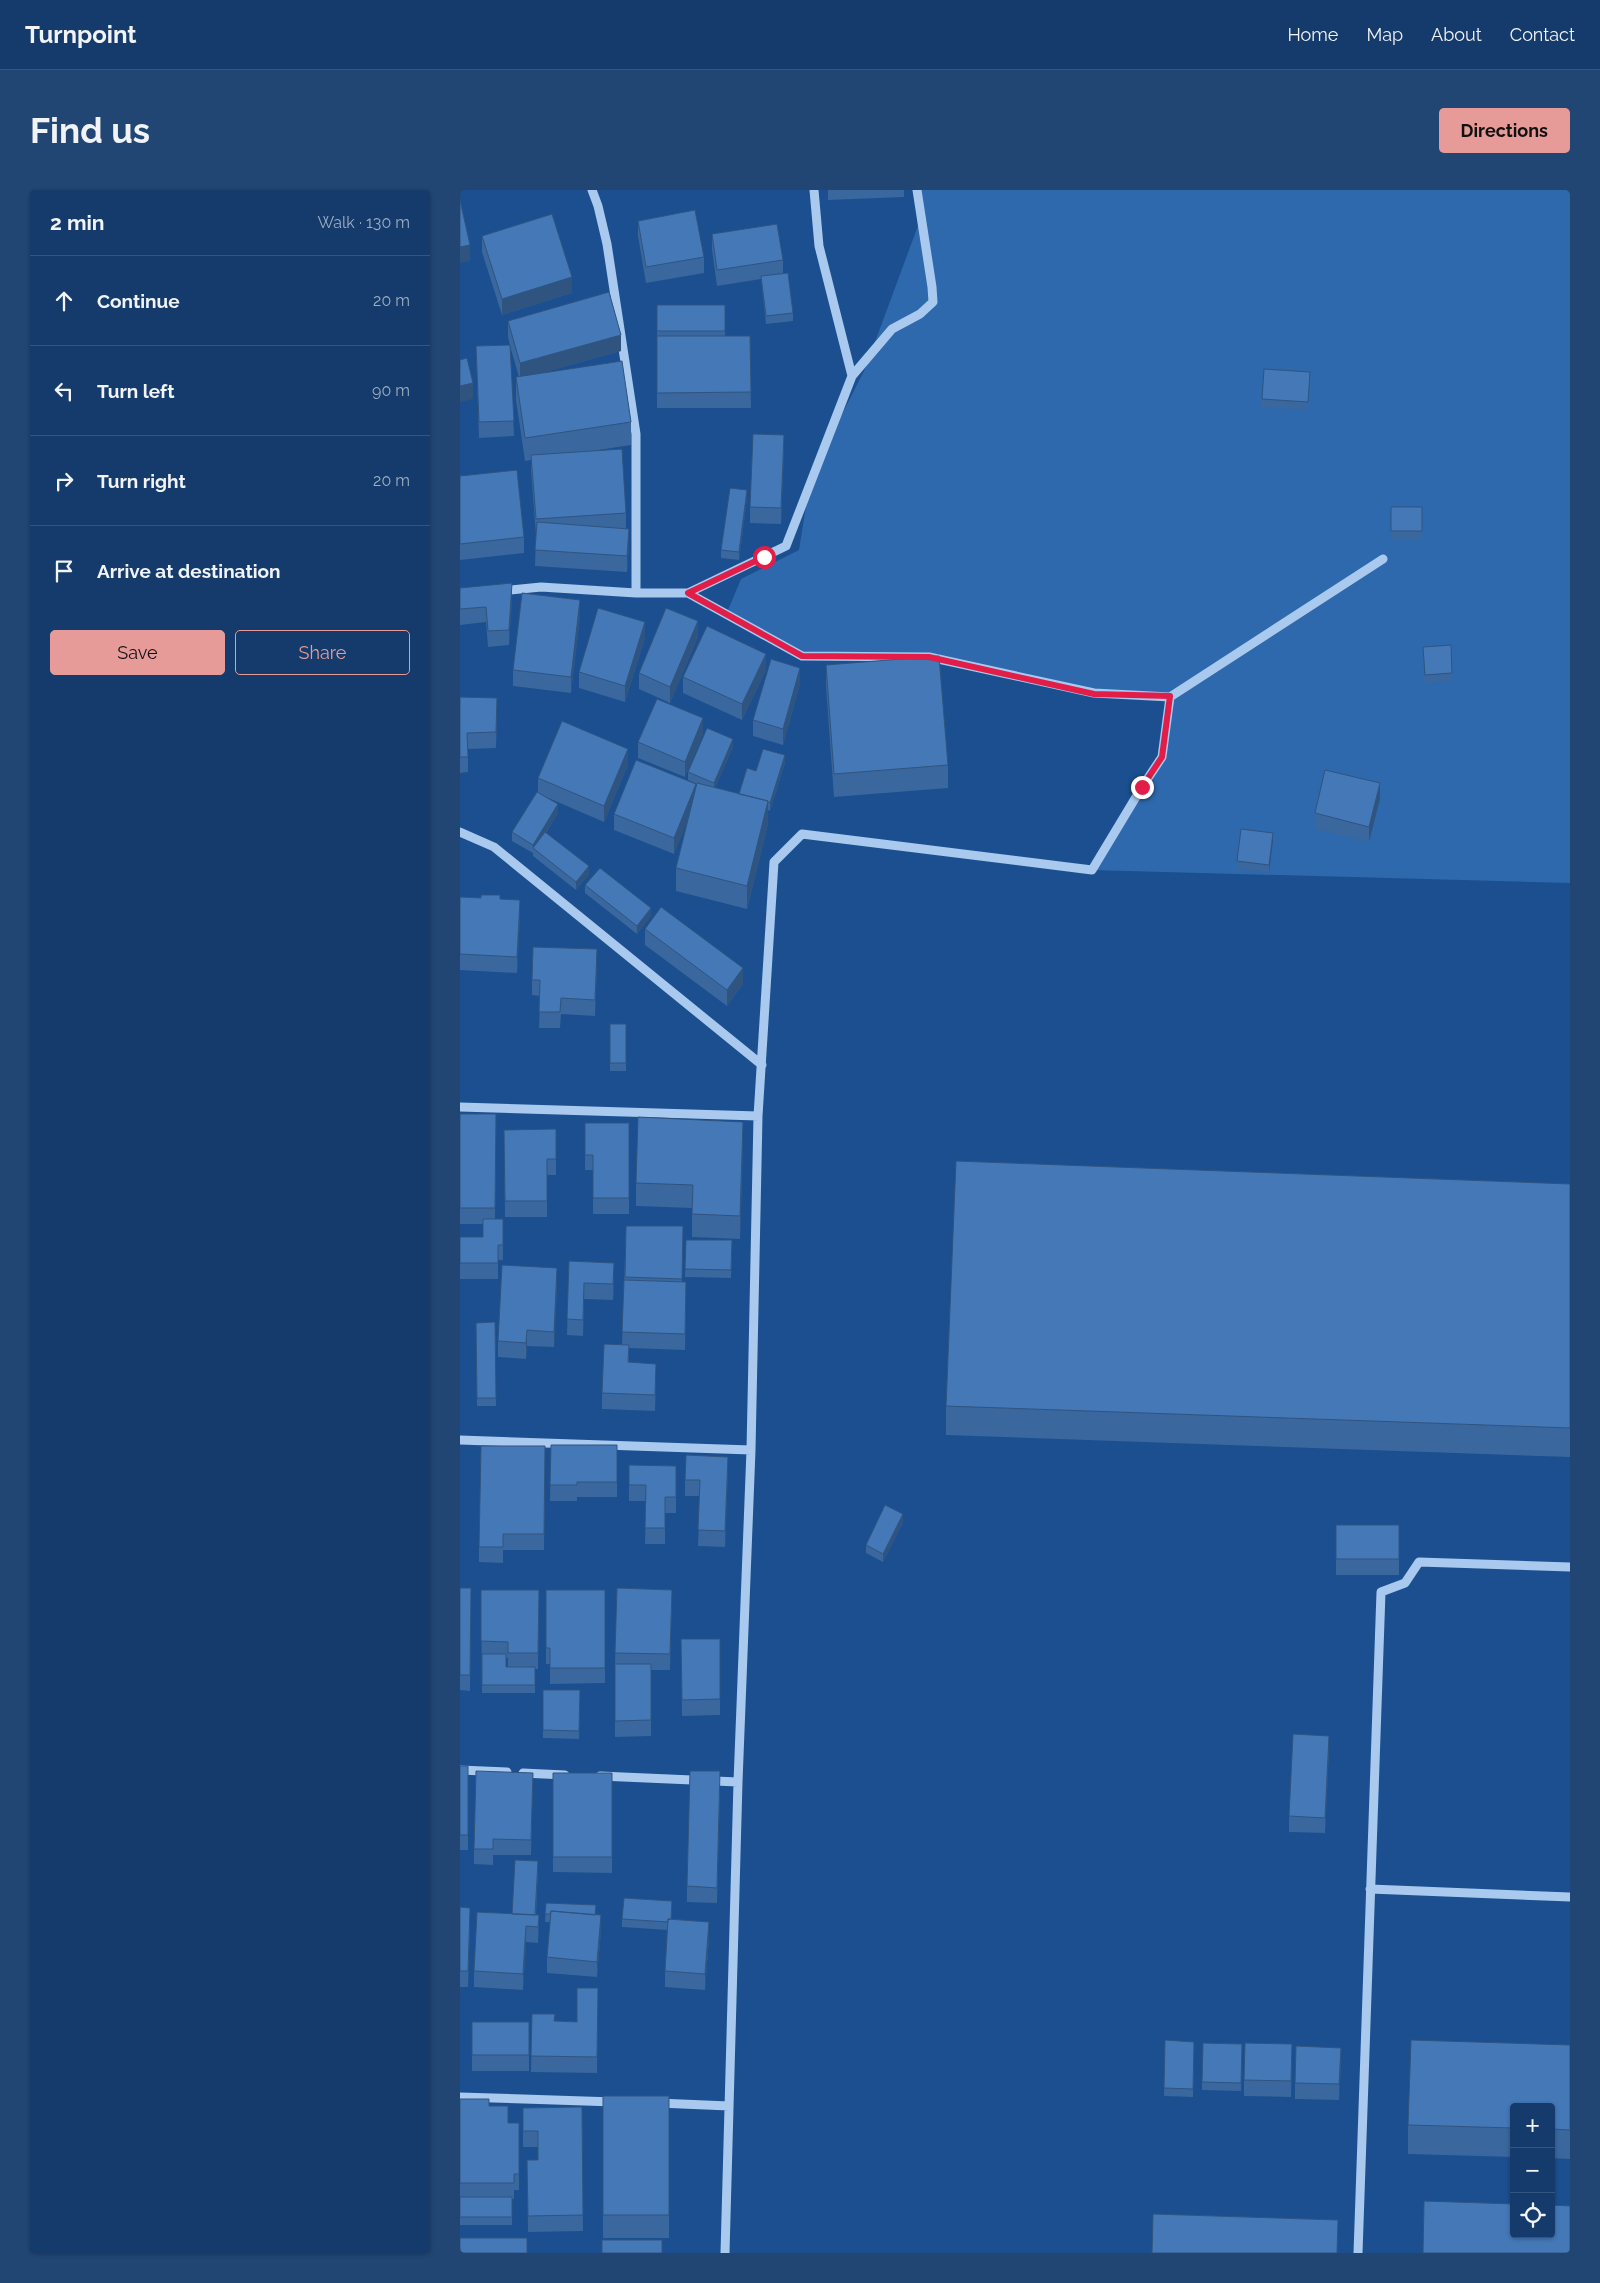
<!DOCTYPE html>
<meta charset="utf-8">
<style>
body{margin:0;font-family:Raleway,sans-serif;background:#214673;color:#f1f3f6}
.controls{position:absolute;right:15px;bottom:15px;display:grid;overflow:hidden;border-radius:5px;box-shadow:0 1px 4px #0004}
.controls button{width:45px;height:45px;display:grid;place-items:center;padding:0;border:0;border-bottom:1px solid #33557e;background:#143b6b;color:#f1f3f6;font:25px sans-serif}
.stop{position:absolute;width:15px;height:15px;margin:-11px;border:4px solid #e11d48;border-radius:50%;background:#fff}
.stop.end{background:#e11d48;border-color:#fff;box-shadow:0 1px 5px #0008}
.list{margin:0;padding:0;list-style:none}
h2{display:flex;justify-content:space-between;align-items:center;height:65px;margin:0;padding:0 20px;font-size:21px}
h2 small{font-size:16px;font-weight:400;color:#9dadc1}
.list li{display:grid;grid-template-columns:32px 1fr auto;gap:15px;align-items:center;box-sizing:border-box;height:90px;padding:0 20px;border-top:1px solid #33557e}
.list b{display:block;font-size:19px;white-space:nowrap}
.list em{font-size:16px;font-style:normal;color:#9dadc1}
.actions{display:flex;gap:10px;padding:15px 20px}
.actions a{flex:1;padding:11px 0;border:1px solid #e69b98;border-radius:5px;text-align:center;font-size:18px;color:#e69b98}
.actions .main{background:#e69b98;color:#111}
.icon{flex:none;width:28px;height:28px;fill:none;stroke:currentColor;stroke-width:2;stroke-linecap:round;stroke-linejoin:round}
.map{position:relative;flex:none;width:1110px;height:2063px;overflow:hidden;border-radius:5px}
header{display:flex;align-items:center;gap:30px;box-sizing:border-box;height:70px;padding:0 25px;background:#143b6b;border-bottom:1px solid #33557e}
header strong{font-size:24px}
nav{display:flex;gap:28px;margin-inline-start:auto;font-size:18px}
.intro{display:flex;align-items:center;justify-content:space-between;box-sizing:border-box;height:120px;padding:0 30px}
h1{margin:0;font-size:35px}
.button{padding:12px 22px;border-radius:5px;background:#e69b98;color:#111;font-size:18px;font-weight:700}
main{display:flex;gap:30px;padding:0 30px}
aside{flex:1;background:#143b6b;border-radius:5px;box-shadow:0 1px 4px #0004}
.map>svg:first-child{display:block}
.green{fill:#2e69ad}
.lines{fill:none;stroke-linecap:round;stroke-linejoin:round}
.minor{stroke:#a9c9ee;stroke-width:9}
.wall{fill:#3a679d;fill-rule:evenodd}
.shaded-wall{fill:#305480}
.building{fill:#4478b7;stroke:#305480}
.route{stroke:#e11d48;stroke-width:6}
</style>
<header>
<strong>Turnpoint</strong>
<nav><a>Home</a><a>Map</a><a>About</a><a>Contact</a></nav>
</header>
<div class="intro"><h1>Find us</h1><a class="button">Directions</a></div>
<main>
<aside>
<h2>2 min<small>Walk · 130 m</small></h2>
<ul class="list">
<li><svg class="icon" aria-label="ahead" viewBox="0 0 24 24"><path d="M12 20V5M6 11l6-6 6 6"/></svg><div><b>Continue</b></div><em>20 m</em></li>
<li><svg class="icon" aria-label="left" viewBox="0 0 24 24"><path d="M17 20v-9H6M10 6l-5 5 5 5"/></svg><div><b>Turn left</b></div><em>90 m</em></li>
<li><svg class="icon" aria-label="right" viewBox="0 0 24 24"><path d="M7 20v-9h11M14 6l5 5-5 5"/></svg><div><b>Turn right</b></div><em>20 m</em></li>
<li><svg class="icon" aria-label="arrive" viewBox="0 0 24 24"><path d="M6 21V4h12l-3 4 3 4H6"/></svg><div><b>Arrive at destination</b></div></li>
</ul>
<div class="actions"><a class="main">Save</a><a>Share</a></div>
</aside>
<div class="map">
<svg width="1110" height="2063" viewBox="0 0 1110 2063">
<rect width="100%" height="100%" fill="#1b4f8f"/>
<path class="green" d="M 455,0 L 1110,0 L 1110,693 L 632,680 L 702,567 L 710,507 L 634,503 L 469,467 L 342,466 L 266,425 L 281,389 L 339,360 L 351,285 L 405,179 L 459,33 Z"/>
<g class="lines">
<path class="minor" d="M 132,0 L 138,16 L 147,54 L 176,244 L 176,403
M 354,0 L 359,56 L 392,186
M 40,401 L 81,397 L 176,403 L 228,403 L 342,466 L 469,467 L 634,503 L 710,507 L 923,369
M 228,403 L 326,356 L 392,186 L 432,139 L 460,124 L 473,112 L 472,97 L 457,0
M 0,642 L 34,657 L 302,875
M 0,917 L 298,926
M 0,1250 L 291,1260
M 0,1580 L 47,1582
M 63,1583 L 105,1585
M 140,1586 L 278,1592
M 910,1699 L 1110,1707
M 0,1907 L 155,1912
M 198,1913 L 269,1916
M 265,2063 L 278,1592 L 291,1260 L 298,926 L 314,672 L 342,644 L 632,680 L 682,597 L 702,567 L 710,507
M 898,2063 L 921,1402 L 945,1393 L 959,1372 L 1110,1377"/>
</g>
<path class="wall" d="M 368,0 L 444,0 L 444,7 L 368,10 Z
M 178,31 L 244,67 L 244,83 L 186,93 L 178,46 Z
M 252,44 L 323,70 L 323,83 L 333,123 L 333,131 L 306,134 L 301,89 L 257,96 L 252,60 Z
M 22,46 L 112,103 L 42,125 L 22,62 Z
M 197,115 L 265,115 L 265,146 L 290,146 L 291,218 L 197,218 Z
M 48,131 L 161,161 L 81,183 L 171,232 L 171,255 L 132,261 L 166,323 L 166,339 L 169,355 L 167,382 L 75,376 L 76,345 L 71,281 L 71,270 L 65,271 L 56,210 L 56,187 L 59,187 L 50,156 L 54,246 L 19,248 L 16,156 L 50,155 L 48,147 Z
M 850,191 L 848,220 L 802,217 L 802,209 Z
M 324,260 L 321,334 L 290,333 L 290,317 Z
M 0,286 L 64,347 L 64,363 L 0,370 Z
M 287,308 L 279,370 L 261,368 L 261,360 Z
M 931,317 L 962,317 L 962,349 L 931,349 Z
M 0,398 L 52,409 L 49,455 L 28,457 L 26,432 L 0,435 Z
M 120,426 L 111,503 L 53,496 L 53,480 Z
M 238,447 L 210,513 L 179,499 L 179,483 Z
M 185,448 L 165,512 L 119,498 L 119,482 Z
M 963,457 L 992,483 L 992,491 L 965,493 Z
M 366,475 L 488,575 L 488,598 L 374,607 L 366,497 Z
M 306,480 L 282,530 L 223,503 L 223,487 Z
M 340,494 L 323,555 L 293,546 L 293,530 Z
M 0,507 L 37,524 L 36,558 L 8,559 L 8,582 L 0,583 Z
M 243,544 L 225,587 L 178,568 L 178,552 Z
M 273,557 L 255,598 L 279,604 L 296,581 L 325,573 L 310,621 L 308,620 L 308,634 L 287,719 L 216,701 L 216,678 L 228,629 L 214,664 L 154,640 L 154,624 L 236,599 L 237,594 L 228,590 L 228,582 Z
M 168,575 L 144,632 L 86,607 L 98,623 L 86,643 L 129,684 L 116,700 L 73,666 L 73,663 L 52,651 L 52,642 L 78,602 L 78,588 Z
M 920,609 L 909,652 L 855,639 L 855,623 Z
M 813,651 L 809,683 L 777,679 L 777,671 Z
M 125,695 L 191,726 L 177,744 L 125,703 Z
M 0,707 L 40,709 L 60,726 L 57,783 L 0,780 Z
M 185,739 L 283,794 L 267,816 L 185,755 Z
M 137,775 L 135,826 L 101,824 L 100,838 L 79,838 L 80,806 L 72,805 L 72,790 Z
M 150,834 L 166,834 L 166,881 L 150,881 Z
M 0,924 L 36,924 L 35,1029 L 43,1029 L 43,1070 L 38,1070 L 38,1089 L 0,1089 L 0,1047 L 23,1047 L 23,1034 L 0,1034 Z
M 125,933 L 169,933 L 169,1024 L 133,1024 L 133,980 L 125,980 Z
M 96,939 L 96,985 L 87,985 L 87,1027 L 45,1027 L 44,940 Z
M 283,954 L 280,1049 L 232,1047 L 232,1018 L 176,1016 L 176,993 Z
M 1110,994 L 1110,1267 L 486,1245 L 486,1216 Z
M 166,1036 L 223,1036 L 222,1092 L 226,1108 L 225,1160 L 169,1158 L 169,1173 L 196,1190 L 195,1221 L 142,1219 L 142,1203 L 162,1155 Z
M 226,1050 L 272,1050 L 271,1088 L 225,1087 Z
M 109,1071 L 154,1089 L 153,1110 L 124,1109 L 123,1146 L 107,1145 Z
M 97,1094 L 94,1157 L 67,1156 L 66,1169 L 38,1167 L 38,1151 Z
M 35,1132 L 36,1216 L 17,1216 L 16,1133 Z
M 91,1255 L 157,1255 L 157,1307 L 117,1307 L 117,1311 L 90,1311 Z
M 85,1256 L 84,1360 L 43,1360 L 43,1373 L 19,1372 L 19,1357 Z
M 169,1275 L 216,1276 L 216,1323 L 205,1323 L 205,1354 L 185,1354 L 186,1311 L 169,1311 Z
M 268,1283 L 265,1357 L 238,1356 L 240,1306 L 225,1306 L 225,1290 Z
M 443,1332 L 423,1372 L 406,1363 L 406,1355 Z
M 876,1335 L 939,1335 L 939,1385 L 876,1385 Z
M 0,1398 L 11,1398 L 10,1501 L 0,1500 Z
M 157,1398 L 212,1400 L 210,1480 L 191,1480 L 191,1546 L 155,1547 L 155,1474 Z
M 21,1400 L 79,1400 L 78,1479 L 75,1479 L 75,1503 L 22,1503 ZM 46,1468 L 48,1468 L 48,1477 L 46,1477 Z
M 86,1400 L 145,1400 L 145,1493 L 90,1494 L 90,1474 L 86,1474 Z
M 221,1449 L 260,1449 L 260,1525 L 222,1526 Z
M 83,1500 L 120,1500 L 119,1549 L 83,1548 Z
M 869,1561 L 865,1643 L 829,1642 L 829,1626 Z
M 0,1576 L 8,1576 L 8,1660 L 0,1660 Z
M 73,1583 L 71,1665 L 33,1665 L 33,1675 L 14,1674 L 14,1659 Z
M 93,1583 L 152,1583 L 152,1683 L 93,1682 Z
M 260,1597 L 257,1713 L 227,1712 L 227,1696 Z
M 78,1679 L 76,1725 L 79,1725 L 78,1753 L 66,1752 L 63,1800 L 14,1797 L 14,1781 L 52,1724 Z
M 86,1713 L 135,1725 L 141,1741 L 137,1787 L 87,1783 L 87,1767 L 90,1732 L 85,1732 Z
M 0,1717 L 10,1733 L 8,1797 L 0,1797 Z
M 212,1719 L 211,1729 L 249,1747 L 245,1800 L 205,1797 L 205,1781 L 208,1740 L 162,1737 L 162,1729 Z
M 138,1798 L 137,1883 L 71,1882 L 72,1824 L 95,1831 L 117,1832 Z
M 12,1832 L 69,1832 L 69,1881 L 12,1881 Z
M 705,1850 L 734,1852 L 733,1907 L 704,1906 Z
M 782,1854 L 781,1901 L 742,1900 L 742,1892 Z
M 1110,1855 L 1110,1969 L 1091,1968 L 1091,1917 L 1054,1917 L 1054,1967 L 948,1964 L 948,1935 Z
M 832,1870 L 831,1907 L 784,1906 L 784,1890 Z
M 881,1874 L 879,1910 L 835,1909 L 835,1893 Z
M 143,1906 L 209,1906 L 209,2048 L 143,2048 Z
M 0,1909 L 29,1916 L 48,1933 L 59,1933 L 59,2000 L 54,2000 L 54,2009 L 52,2009 L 52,2035 L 0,2035 Z
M 122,1917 L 123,2041 L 68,2042 L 67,1970 L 78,1970 L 78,1957 L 63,1957 L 63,1918 Z"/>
<path class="shaded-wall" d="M 10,55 L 10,71 L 0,73 L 0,57 Z
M 112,87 L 112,103 L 42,125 L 42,109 Z
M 161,145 L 161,161 L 60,189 L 60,173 Z
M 13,193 L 13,209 L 0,212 L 0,196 Z
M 324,245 L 324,260 L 321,334 L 321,318 Z
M 287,300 L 287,308 L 279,370 L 279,362 Z
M 169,339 L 169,355 L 167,382 L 167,366 Z
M 52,393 L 52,409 L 49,455 L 49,440 Z
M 120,410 L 120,426 L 111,503 L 111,487 Z
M 238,431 L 238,447 L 210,513 L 210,497 Z
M 185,432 L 185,448 L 165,512 L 165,496 Z
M 306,464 L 306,480 L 282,530 L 282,514 Z
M 340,478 L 340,494 L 323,555 L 323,539 Z
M 37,508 L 37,524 L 36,558 L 36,542 Z
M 243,528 L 243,544 L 225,587 L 225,572 Z
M 273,549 L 273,557 L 254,601 L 254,593 Z
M 168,559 L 168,575 L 144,632 L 144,616 Z
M 325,565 L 325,573 L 310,621 L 310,613 Z
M 920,593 L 920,609 L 909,652 L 909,637 Z
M 236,594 L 236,610 L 214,664 L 214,648 Z
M 308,611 L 308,634 L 287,719 L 287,696 Z
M 98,614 L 98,623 L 75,660 L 73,658 L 73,663 L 73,655 Z
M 813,643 L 813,651 L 809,683 L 809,675 Z
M 129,676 L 129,684 L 116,700 L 116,692 Z
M 60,710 L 60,726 L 57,783 L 57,767 Z
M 191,718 L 191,726 L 177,744 L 177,736 Z
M 137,759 L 137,775 L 135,826 L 135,810 Z
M 283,778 L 283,794 L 267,816 L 267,800 Z
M 283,932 L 283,954 L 280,1049 L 280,1026 Z
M 154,1073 L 154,1089 L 153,1110 L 153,1094 Z
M 97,1078 L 97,1094 L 94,1157 L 94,1142 Z
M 124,1093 L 124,1109 L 123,1146 L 123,1130 Z
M 67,1140 L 67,1156 L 66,1169 L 66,1153 Z
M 196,1174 L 196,1190 L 195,1221 L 195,1205 Z
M 268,1267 L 268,1283 L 265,1357 L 265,1341 Z
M 443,1324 L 443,1332 L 423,1372 L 423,1364 Z
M 869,1546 L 869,1561 L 865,1643 L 865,1628 Z
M 141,1725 L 141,1741 L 137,1787 L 137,1772 Z
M 249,1732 L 249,1747 L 245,1800 L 245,1784 Z
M 66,1736 L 66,1752 L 63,1800 L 63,1784 Z
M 832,1854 L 832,1870 L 831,1907 L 831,1891 Z
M 881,1858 L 881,1874 L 879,1910 L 879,1894 Z"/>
<path class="building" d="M 0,10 L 10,55 L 0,57 Z
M 235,20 L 244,67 L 186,77 L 178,31 Z
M 92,24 L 112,87 L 42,109 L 22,46 Z
M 317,34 L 323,70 L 257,80 L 252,44 Z
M 328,83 L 333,123 L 306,126 L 301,86 Z
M 149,102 L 161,145 L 60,173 L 48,131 Z
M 197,115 L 265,115 L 265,141 L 197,141 Z
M 197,146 L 290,146 L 291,202 L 197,203 Z
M 50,155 L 54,231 L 19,232 L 16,156 Z
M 7,168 L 13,193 L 0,196 L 0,170 Z
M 162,171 L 171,232 L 65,248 L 56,187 Z
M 804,179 L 850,182 L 848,212 L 802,209 Z
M 293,244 L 324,245 L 321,318 L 290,317 Z
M 162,259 L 166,323 L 76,329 L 71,265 Z
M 57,280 L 64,347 L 0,354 L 0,286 Z
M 270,298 L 287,300 L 279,362 L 261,360 Z
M 931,317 L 962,317 L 962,341 L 931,341 Z
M 77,332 L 169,339 L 167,366 L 75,360 Z
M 52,393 L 49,440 L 28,441 L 26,417 L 0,419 L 0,398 Z
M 62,403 L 120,410 L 111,487 L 53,480 Z
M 138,418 L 185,432 L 165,496 L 119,482 Z
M 206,418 L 238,431 L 210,497 L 179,483 Z
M 247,436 L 306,464 L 282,514 L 223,487 Z
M 991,455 L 992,483 L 965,485 L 963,457 Z
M 479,466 L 488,575 L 374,584 L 366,475 Z
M 311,469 L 340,478 L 323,539 L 293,530 Z
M 0,507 L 37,508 L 36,542 L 7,543 L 8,567 L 0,567 Z
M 197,509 L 243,528 L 225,572 L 178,552 Z
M 102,531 L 168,559 L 144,616 L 78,588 Z
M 247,538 L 273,549 L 254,593 L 228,582 Z
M 303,559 L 325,565 L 310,613 L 308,612 L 308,611 L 279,604 L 287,578 L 296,581 Z
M 176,570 L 236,594 L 214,648 L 154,624 Z
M 865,580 L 920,593 L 909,637 L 855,623 Z
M 237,593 L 308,611 L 287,696 L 216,678 Z
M 77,602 L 98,614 L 73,655 L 52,642 Z
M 781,639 L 813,643 L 809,675 L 777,671 Z
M 85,642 L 129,676 L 116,692 L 73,658 Z
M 140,678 L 191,718 L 177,736 L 125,695 Z
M 21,705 L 40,705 L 40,709 L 60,710 L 57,767 L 0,764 L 0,707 L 21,708 Z
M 201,717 L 283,778 L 267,800 L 185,739 Z
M 73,757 L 137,759 L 135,810 L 101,808 L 100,822 L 79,822 L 80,790 L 72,790 Z
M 150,834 L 166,834 L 166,873 L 150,873 Z
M 0,924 L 36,924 L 35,1018 L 0,1018 Z
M 178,927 L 283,932 L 280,1026 L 232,1024 L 233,995 L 176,993 Z
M 125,933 L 169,933 L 169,1008 L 133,1008 L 133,965 L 125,965 Z
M 96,939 L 96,969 L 87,969 L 87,1011 L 45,1011 L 44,940 Z
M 496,971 L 1110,994 L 1110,1238 L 486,1216 Z
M 23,1029 L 43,1029 L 43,1055 L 38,1055 L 38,1073 L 0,1073 L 0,1047 L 23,1047 Z
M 166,1036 L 223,1036 L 222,1089 L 165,1087 Z
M 226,1050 L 272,1050 L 271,1080 L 225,1079 Z
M 109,1071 L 154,1073 L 153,1094 L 124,1093 L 123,1130 L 107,1129 Z
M 42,1075 L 97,1078 L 94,1142 L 67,1140 L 66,1153 L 38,1151 Z
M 164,1090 L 226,1092 L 225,1144 L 162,1142 Z
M 35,1132 L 36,1208 L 17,1208 L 16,1133 Z
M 144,1154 L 169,1155 L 168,1172 L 196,1174 L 195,1205 L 142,1203 Z
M 91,1255 L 157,1255 L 157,1292 L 117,1292 L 117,1295 L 90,1295 Z
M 21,1256 L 85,1256 L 84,1344 L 43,1344 L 43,1357 L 19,1357 Z
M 226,1265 L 268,1267 L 265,1341 L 238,1340 L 240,1290 L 225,1290 Z
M 169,1275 L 216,1276 L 216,1307 L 205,1307 L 205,1338 L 185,1338 L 186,1295 L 169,1295 Z
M 425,1315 L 443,1324 L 423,1364 L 406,1355 Z
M 876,1335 L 939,1335 L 939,1369 L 876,1369 Z
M 0,1398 L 11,1398 L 10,1485 L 0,1485 Z
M 157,1398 L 212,1400 L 210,1464 L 155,1463 Z
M 21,1400 L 79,1400 L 78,1463 L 48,1463 L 48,1452 L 21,1451 Z
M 86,1400 L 145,1400 L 145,1478 L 90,1478 L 90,1458 L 86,1458 Z
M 221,1449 L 260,1449 L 260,1509 L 222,1510 Z
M 22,1464 L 46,1464 L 46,1477 L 75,1477 L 75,1495 L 22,1495 Z
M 155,1474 L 191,1474 L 191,1530 L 155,1531 Z
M 83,1500 L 120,1500 L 119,1541 L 83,1540 Z
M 833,1544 L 869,1546 L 865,1628 L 829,1626 Z
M 0,1576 L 8,1576 L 8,1645 L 0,1645 Z
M 16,1581 L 73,1583 L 71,1650 L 33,1649 L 33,1659 L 14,1659 Z
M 230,1581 L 260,1581 L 257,1698 L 227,1696 Z
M 93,1583 L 152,1583 L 152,1667 L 93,1667 Z
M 55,1670 L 78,1671 L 75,1725 L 52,1724 Z
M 164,1708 L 212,1711 L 211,1729 L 208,1729 L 208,1732 L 162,1729 Z
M 86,1713 L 136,1715 L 135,1725 L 91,1721 L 90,1724 L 85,1724 Z
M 0,1717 L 10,1718 L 8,1781 L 0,1781 Z
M 91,1721 L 141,1725 L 137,1772 L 87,1767 Z
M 17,1722 L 79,1725 L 78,1737 L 66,1736 L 63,1784 L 14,1781 Z
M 208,1729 L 249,1732 L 245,1784 L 205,1781 Z
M 117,1798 L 138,1798 L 137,1867 L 71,1866 L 72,1824 L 95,1824 L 94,1831 L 117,1832 Z
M 12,1832 L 69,1832 L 69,1865 L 12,1865 Z
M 705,1850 L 734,1852 L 733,1899 L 704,1898 Z
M 951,1850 L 1110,1855 L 1110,1940 L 1091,1939 L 1091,1917 L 1054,1917 L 1054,1938 L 948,1935 Z
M 743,1853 L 782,1854 L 781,1893 L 742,1892 Z
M 785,1853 L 832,1854 L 831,1891 L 784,1890 Z
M 836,1856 L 881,1858 L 879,1894 L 835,1893 Z
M 143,1906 L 209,1906 L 209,2025 L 143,2025 Z
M 0,1909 L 29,1909 L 29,1916 L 48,1916 L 48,1933 L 59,1933 L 59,1984 L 54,1984 L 54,1993 L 0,1993 Z
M 122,1917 L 123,2025 L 68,2026 L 67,1970 L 78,1970 L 78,1941 L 63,1941 L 63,1918 Z
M 0,2007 L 52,2007 L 52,2027 L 0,2027 Z
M 964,2011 L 1054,2014 L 1054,2044 L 1091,2044 L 1091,2015 L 1110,2016 L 1110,2063 L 963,2063 Z
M 693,2024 L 878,2030 L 877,2063 L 692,2063 Z
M 0,2048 L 67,2048 L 67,2063 L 0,2063 Z
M 142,2050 L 202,2050 L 202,2063 L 142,2063 Z"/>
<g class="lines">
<path class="route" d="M 304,367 L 228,403 L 342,466 L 469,467 L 634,504 L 710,506 L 702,567 L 682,597"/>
</g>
</svg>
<div class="controls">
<button>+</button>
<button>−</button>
<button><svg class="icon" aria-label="locate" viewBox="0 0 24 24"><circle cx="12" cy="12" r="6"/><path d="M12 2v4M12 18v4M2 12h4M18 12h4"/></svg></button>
</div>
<div class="stop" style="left:304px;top:367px"></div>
<div class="stop end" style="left:682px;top:597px"></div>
</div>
</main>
